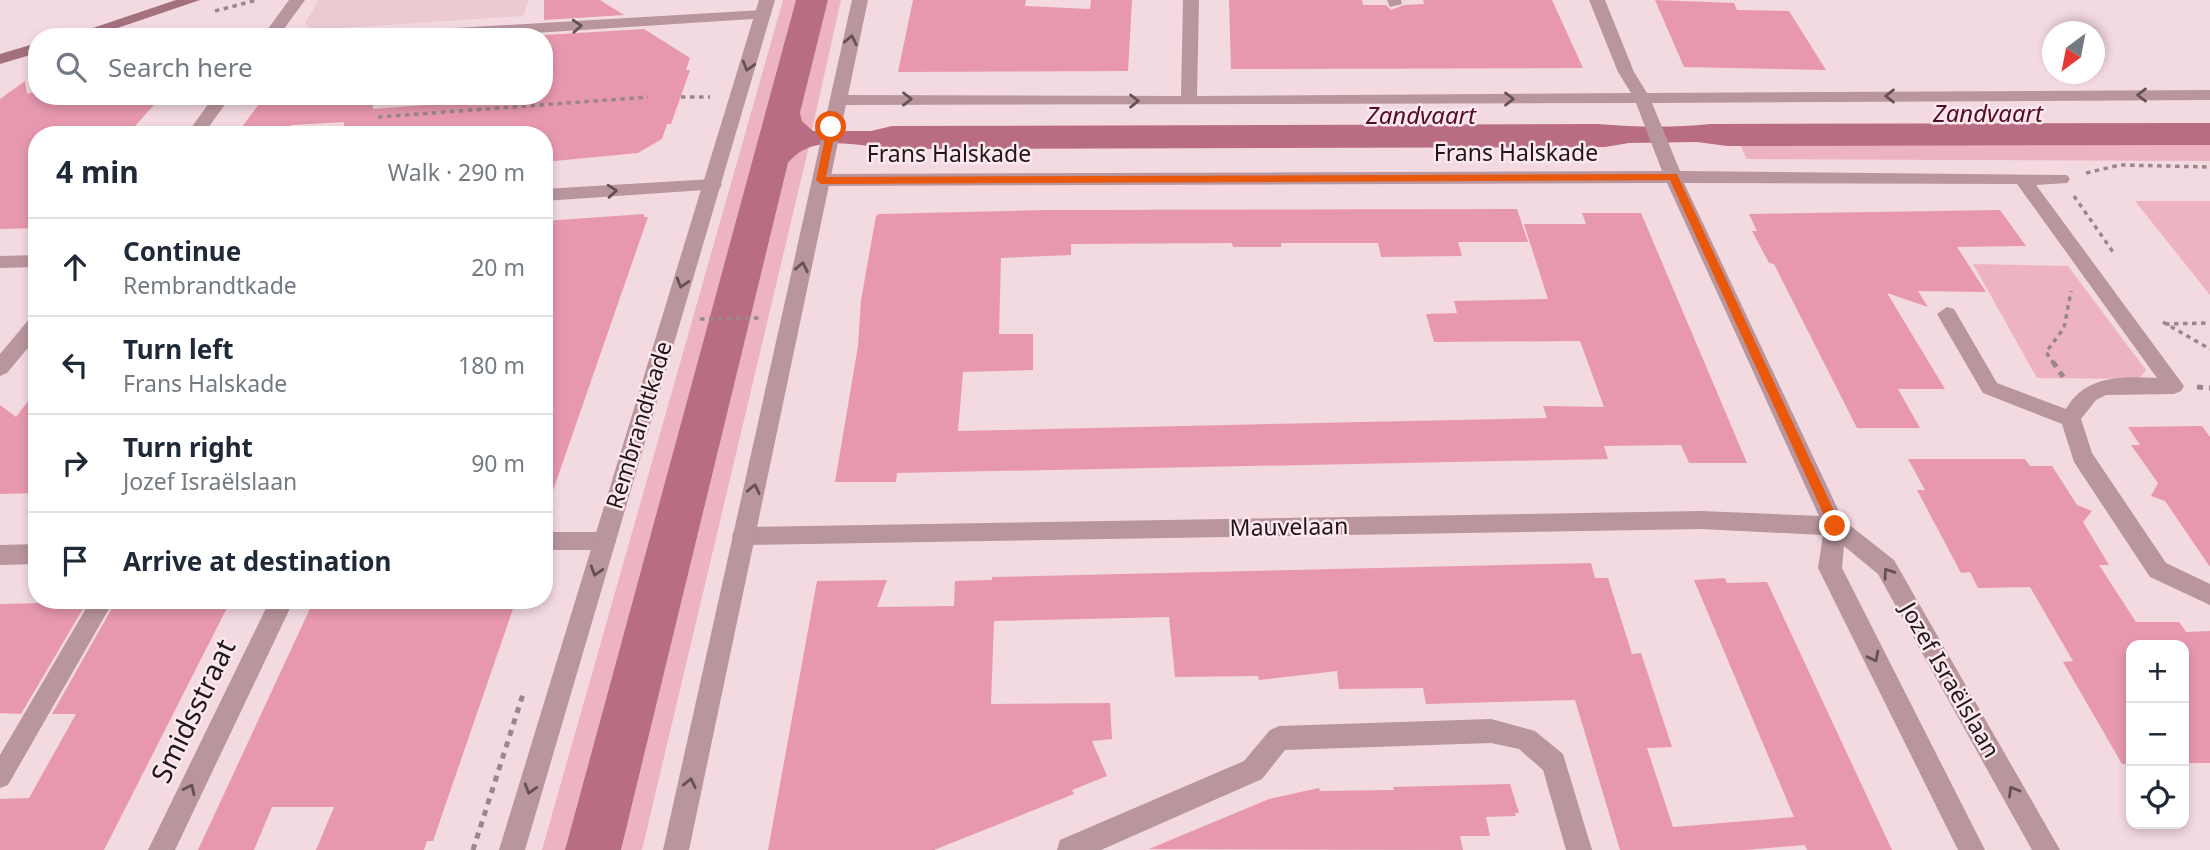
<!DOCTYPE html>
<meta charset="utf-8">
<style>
body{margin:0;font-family:"Noto Sans",sans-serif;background:#f6f6f7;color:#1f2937}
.controls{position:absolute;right:21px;bottom:21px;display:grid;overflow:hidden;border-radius:14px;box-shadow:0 4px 10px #0003}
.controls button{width:63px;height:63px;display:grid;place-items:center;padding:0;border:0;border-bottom:2px solid #e0e1e3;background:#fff;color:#1f2937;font:35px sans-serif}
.compass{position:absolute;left:2042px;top:21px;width:63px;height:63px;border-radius:50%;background:#fff;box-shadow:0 4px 10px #0003;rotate:212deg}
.stop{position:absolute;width:21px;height:21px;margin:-16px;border:5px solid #ea580c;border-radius:50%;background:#fff}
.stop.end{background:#ea580c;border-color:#fff;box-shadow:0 2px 7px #0008}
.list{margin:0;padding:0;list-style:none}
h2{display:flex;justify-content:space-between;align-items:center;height:91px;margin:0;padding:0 28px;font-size:30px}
h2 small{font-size:23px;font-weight:400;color:#747a83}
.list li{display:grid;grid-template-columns:46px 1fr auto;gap:21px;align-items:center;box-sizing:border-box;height:98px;padding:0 28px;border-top:2px solid #e0e1e3}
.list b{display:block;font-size:26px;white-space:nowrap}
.list p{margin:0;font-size:23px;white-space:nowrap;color:#747a83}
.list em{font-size:23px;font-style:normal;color:#747a83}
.icon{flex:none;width:38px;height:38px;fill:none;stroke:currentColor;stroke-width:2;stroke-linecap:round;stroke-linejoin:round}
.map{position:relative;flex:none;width:2210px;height:850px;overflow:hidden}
.search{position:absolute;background:#fff;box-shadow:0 4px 10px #0003;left:28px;top:28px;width:525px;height:77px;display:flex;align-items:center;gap:18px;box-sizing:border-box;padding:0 24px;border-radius:28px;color:#747a83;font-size:26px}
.panel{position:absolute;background:#fff;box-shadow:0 4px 10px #0003;left:28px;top:126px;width:525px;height:483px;border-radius:28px}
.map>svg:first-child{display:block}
.built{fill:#ebcad2}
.green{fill:#edb3c2}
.water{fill:#b86d83}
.building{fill:#e798ae}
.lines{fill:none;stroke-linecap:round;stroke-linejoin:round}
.path-far1{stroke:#99878c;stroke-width:3.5;stroke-dasharray:4.5 4.5;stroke-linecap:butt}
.path{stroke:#99878c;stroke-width:5;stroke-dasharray:6 6;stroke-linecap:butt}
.service{fill:#b9959e;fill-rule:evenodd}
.minor{fill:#b9959e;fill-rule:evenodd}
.tertiary{fill:#b9959e;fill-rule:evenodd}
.secondary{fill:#a3707e;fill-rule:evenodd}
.oneway{stroke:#645055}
.route{fill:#ea580c}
.labels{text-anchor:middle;stroke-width:5;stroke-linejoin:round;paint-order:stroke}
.street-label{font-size:23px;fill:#1f1719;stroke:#fde8ed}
.water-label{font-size:24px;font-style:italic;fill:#510c29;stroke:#fde8ed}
.near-street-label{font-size:28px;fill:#1f1719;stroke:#fde8ed}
</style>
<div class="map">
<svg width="2210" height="850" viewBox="0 0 2210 850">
<rect width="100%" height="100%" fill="#f3dae0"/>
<path class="built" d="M 319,0 L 529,0 L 523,16 L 312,30 L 305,23 Z"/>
<path class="green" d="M 783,0 L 796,0 L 565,850 L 542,850 Z
M 828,0 L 841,0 L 812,130 L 802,121 L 800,113 Z
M 2210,144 L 2210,161 L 1747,159 L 1740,145 Z
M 809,146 L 642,850 L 621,850 L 788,163 L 794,154 Z
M 2135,201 L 2210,201 L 2210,295 Z
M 1973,264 L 2068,266 L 2146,370 L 2139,379 L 2037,378 Z"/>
<path class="water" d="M 796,0 L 828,0 L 800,113 L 802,121 L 813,131 L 871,131 L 892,126 L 1597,124 C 1636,127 1671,128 1710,124 L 2210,123 L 2210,145 L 1727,146 L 1697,142 L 1629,143 L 1605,147 L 892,149 C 859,146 812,132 788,163 L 621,850 L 565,850 Z"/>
<path class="building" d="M 544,0 L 600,0 L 624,15 L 544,20 Z
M 913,0 L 1026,0 L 1025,6 L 1090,9 L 1091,0 L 1132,0 L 1128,71 L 898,72 Z
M 1229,0 L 1362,0 L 1363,5 L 1386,5 L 1391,10 L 1404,5 L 1424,4 L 1423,0 L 1552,0 L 1583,68 L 1231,69 Z
M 1655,0 L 1734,3 L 1737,10 L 1789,11 L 1826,70 L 1684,67 Z
M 644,29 L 690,58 L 686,70 L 690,70 L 671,124 L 667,124 L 662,139 L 638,153 L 544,162 L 544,135 L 344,135 L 344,122 L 291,125 L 284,135 L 236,135 L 265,96 L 372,96 L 373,109 L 544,96 L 544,35 Z
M 25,81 L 27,94 L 37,91 L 37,96 L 162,96 L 127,135 L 37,135 L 37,228 L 0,229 L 0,99 Z
M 1517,209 L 1528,242 L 1458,242 L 1462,256 L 1381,257 L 1378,243 L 1281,243 L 1281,247 L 1233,247 L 1232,243 L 1071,244 L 1071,255 L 1001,258 L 999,334 L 1033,334 L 1033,370 L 963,372 L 958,431 L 1547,418 L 1543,406 L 1604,407 L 1580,341 L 1434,342 L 1426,314 L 1457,313 L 1454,301 L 1548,299 L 1524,224 L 1586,224 L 1582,213 L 1641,213 L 1747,463 L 1689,463 L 1681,445 L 1604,446 L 1608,459 L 897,473 L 896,482 L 835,482 L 858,346 L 861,300 L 876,216 L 879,214 L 1046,210 Z
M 2000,210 L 2026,246 L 1957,247 L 1986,292 L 1918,291 L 1928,307 L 1887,293 L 1945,389 L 1898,389 L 1920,428 L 1857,428 L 1774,264 L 1769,263 L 1752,231 L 1757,231 L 1749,214 Z
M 644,214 L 644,217 L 648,217 L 549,502 L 544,502 L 544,221 Z
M 37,389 L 37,493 L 0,494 L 0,405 L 16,417 Z
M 2202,426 L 2210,437 L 2210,567 L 2165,501 L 2151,496 L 2158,483 L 2131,445 L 2140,445 L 2128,427 Z
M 1908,459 L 2025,459 L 2030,466 L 2052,466 L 2077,505 L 2092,511 L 2083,522 L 2109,565 L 2099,565 L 2136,622 L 2179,622 L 2186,632 L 2210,631 L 2210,763 L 2184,763 L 2184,645 L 2131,645 L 2131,764 L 2122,764 L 2063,662 L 2073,661 L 2030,587 L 1978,588 L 1970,572 L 1961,573 L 1917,490 L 1925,490 Z
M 1591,563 L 1595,578 L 1608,578 L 1632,654 L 1641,653 L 1672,747 L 1647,748 L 1673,827 L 1794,817 L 1694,580 L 1725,578 L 1727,583 L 1767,582 L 1892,850 L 1807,850 L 1805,845 L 1745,850 L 1620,850 L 1575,700 L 1426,704 L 1423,688 L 1339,689 L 1337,671 L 1259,680 L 1258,676 L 1175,677 L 1169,617 L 994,621 L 991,704 L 1110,703 L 1112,739 L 1092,741 L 1107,776 L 1072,790 L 1074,794 L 934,850 L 768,850 L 817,581 L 887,580 L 877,607 L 954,606 L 955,581 L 992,580 L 992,577 Z
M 231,600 L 104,850 L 0,850 L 0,799 L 29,798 L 76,714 L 52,714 L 116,601 Z
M 314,600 L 516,600 L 433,841 L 427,841 L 424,850 L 316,850 L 334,807 L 272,807 L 254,850 L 198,850 Z
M 87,602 L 21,714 L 0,713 L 0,604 Z
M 1510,784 L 1519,813 L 1515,813 L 1516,816 L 1486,817 L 1490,836 L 1460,836 L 1463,850 L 1149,849 L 1269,799 L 1319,788 L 1320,791 L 1394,790 L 1393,787 Z"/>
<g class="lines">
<path class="path-far1" d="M 215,11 L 257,0
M 681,97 L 710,97
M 378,117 L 648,97
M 2086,173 L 2120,165 L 2210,167
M 2074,196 L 2113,252
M 700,319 L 761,318
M 2163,322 L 2210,349
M 2165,324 L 2210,323
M 2054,364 L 2046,352 L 2064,328 L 2071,291"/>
<path class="path" d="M 2053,362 L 2066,381
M 2197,387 L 2210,388
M 473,850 L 524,691"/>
<path class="service" d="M 1387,0 L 1401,0 L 1402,4 L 1390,7 Z
M 91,600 L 114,600 L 8,785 L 0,788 L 0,755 Z"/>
<path class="minor" d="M 289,0 L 305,0 L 278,37 L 262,37 Z
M 1183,0 L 1199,0 L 1197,96 L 1631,93 L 1618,72 L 1589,0 L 1605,0 L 1634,72 L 1647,93 L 2210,90 L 2210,100 L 1652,103 L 1680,171 L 2067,175 L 2070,179 L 2067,183 L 2036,185 L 2184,386 L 2181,391 L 2174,394 L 2106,395 L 2096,400 L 2081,419 L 2092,453 L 2166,563 L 2210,584 L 2210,605 L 2150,577 L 2074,462 L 2062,424 L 1983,393 L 1937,314 L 1947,307 L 1954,309 L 1997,383 L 2066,409 C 2085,375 2123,376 2157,378 L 2017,184 L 1684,183 L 1843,520 L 1894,560 L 2060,850 L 2032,850 L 1878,574 L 1844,546 L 1842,568 L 1985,850 L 1958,850 L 1818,568 L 1823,535 L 1701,529 L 743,545 L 735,543 L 732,536 L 735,529 L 743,527 L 1701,511 L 1819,516 L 1667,183 L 821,186 L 812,180 L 821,174 L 1662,171 L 1636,103 L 839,105 L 831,100 L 839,95 L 1181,96 Z
M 763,10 L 771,15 L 768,18 L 471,37 L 379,37 L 387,32 Z
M 214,96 L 231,96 L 203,135 L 186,135 Z
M 713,179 L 722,185 L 719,189 L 544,201 L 544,189 Z
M 37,255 L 37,267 L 0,268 L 0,256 Z
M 37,316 L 37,337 L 7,373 L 0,376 L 0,354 L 30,318 Z
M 544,532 L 605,532 L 613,534 L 616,541 L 613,548 L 605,550 L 544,550 Z
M 37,544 L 37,564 L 0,565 L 0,545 Z
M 270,600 L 294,600 L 175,850 L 148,850 Z
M 1491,719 L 1535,731 L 1563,754 L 1592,850 L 1566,850 L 1543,770 L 1519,749 L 1491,743 L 1285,750 L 1262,779 L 1101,850 L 1057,850 L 1060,840 L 1244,761 L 1270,730 L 1279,726 Z"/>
<path class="tertiary" d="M 759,0 L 775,0 L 525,850 L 499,850 Z
M 852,0 L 868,0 L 689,850 L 663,850 Z"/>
<path class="secondary" d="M 176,0 L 200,0 L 91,37 L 66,37 Z
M 37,43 L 37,53 L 0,64 L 0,54 Z"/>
</g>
<defs><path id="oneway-chevron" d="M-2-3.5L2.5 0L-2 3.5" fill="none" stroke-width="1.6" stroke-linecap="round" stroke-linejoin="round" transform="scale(1.75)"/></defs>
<g class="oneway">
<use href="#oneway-chevron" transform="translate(577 26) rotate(-3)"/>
<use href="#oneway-chevron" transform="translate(851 40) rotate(-78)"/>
<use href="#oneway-chevron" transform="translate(748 66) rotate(106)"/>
<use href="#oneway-chevron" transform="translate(2142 95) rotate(180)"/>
<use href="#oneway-chevron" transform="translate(1890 96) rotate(180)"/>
<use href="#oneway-chevron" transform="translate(907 99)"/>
<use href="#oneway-chevron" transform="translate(1509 99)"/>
<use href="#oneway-chevron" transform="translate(1134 101)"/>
<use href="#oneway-chevron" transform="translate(612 191) rotate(-4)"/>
<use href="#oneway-chevron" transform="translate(802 267) rotate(-78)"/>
<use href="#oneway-chevron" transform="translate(682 283) rotate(107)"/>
<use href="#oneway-chevron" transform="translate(754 489) rotate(-78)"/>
<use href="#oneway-chevron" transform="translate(596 571) rotate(107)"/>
<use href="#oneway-chevron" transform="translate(1888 573) rotate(-125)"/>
<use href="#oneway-chevron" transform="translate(1874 657) rotate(63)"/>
<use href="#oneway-chevron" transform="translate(690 783) rotate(-78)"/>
<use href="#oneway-chevron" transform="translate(190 789) rotate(-64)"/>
<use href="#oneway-chevron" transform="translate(530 789) rotate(107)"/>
<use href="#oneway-chevron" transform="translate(2013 791) rotate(-120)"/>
</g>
<path class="route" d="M 828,125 L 836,127 L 826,177 L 1677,174 L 1841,526 L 1835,531 L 1829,526 L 1670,180 L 821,184 L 816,180 Z"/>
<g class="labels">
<g class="street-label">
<text x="1516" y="161">Frans Halskade</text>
<text x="949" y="162">Frans Halskade</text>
<text transform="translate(639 425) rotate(-73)" y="8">Rembrandtkade</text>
<text transform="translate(1289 527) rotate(-1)" y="8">Mauvelaan</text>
<text transform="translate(1950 680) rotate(60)" y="8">Jozef Israëlslaan</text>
</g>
<g class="water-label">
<text x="1988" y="122">Zandvaart</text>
<text x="1421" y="124">Zandvaart</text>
</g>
<g class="near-street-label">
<text transform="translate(193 711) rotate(-64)" y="10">Smidsstraat</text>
</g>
</g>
</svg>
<div class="controls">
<button>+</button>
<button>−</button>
<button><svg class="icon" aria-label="locate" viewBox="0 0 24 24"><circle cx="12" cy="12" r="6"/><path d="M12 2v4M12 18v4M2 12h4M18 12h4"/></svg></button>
</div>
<svg class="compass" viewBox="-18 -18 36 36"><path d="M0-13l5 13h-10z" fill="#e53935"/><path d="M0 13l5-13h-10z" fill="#747a83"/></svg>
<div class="stop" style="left:831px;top:127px"></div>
<div class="stop end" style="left:1835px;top:526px"></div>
<div class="search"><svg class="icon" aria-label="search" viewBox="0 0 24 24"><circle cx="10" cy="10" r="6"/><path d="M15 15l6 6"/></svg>Search here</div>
<section class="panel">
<h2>4 min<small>Walk · 290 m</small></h2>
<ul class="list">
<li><svg class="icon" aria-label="ahead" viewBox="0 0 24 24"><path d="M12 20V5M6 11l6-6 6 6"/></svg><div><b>Continue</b><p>Rembrandtkade</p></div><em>20 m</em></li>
<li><svg class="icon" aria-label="left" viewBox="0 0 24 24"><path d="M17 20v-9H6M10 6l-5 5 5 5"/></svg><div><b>Turn left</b><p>Frans Halskade</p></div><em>180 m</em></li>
<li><svg class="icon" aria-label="right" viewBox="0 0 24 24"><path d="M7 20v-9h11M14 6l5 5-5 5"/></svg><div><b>Turn right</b><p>Jozef Israëlslaan</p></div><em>90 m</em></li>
<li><svg class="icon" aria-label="arrive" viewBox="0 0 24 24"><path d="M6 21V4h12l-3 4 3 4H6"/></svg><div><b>Arrive at destination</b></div></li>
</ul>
</section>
</div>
